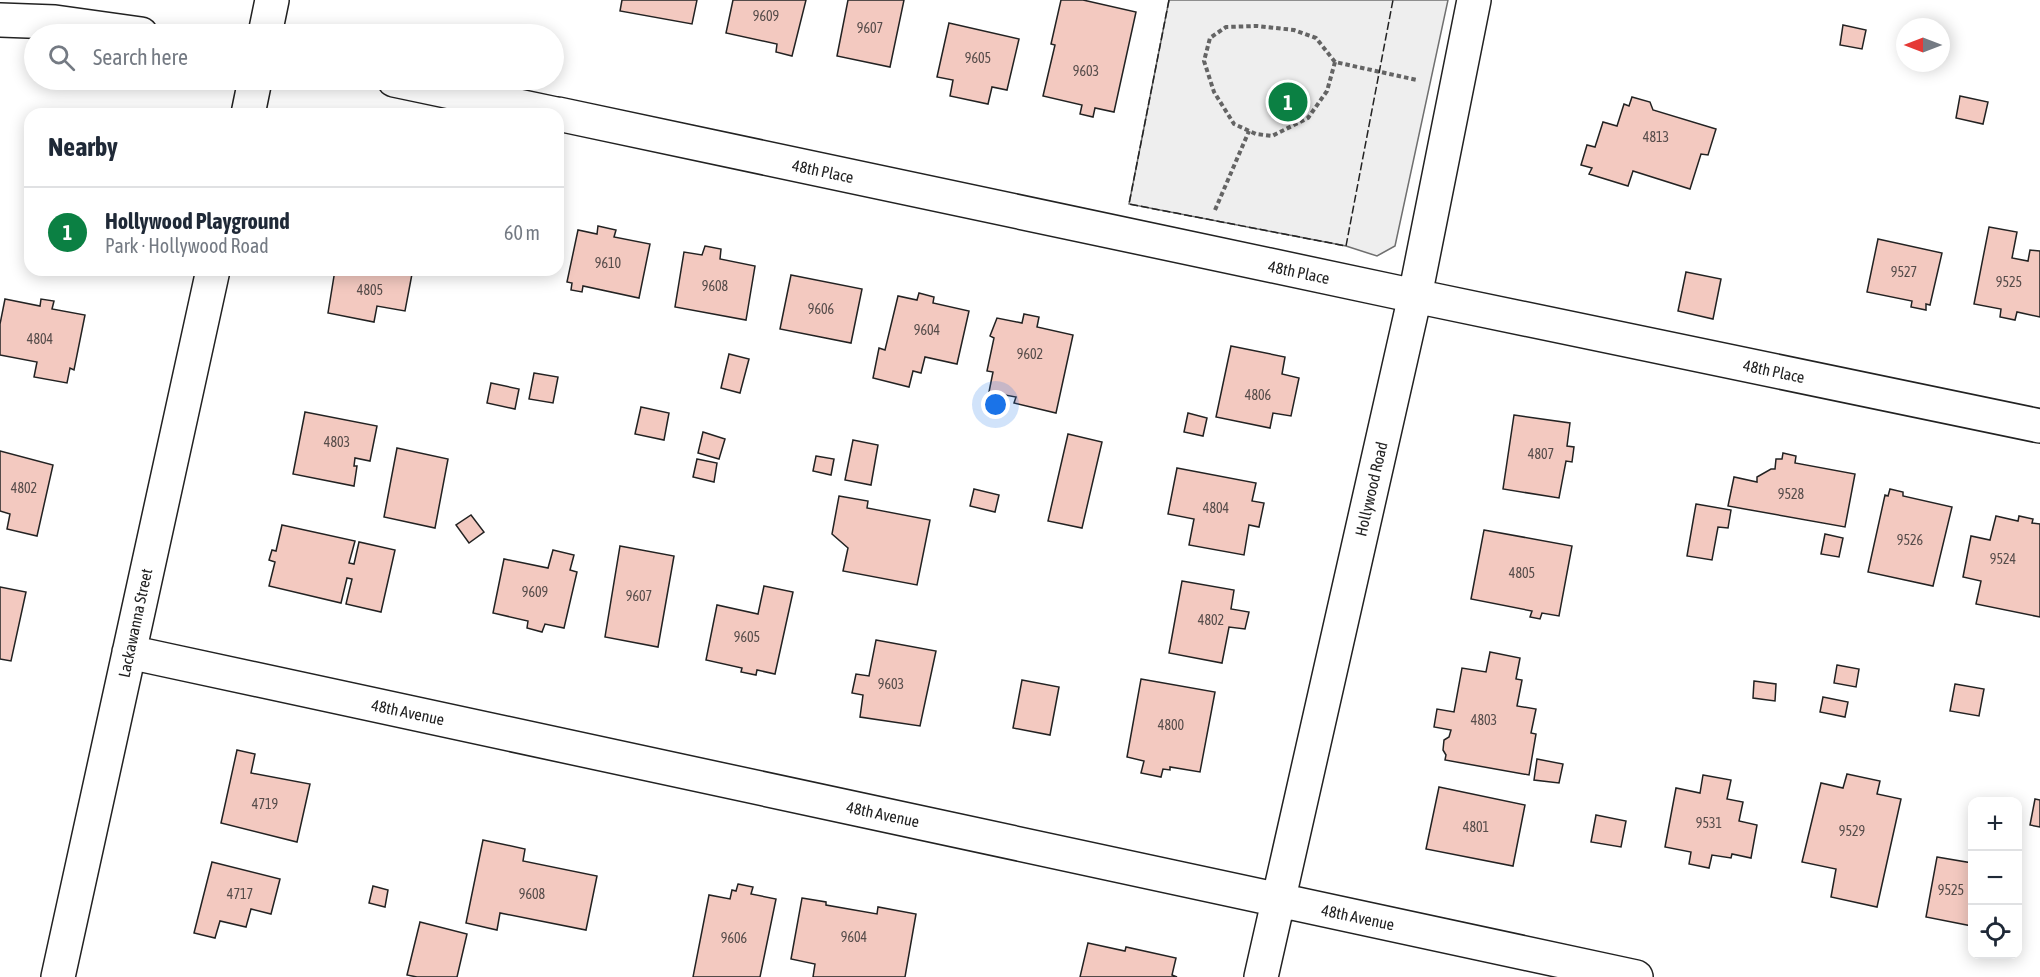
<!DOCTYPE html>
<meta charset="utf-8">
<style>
body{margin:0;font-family:"Asap Condensed",sans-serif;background:#f2f2f3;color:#1f2937}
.controls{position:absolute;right:18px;bottom:18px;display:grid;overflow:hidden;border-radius:12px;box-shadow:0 3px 15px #0003}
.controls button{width:54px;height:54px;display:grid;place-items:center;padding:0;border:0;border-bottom:2px solid #e0e1e3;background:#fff;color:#1f2937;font:30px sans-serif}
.compass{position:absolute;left:1896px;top:18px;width:54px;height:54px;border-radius:50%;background:#fff;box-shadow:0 3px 15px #0003;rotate:270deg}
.you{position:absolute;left:996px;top:405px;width:21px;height:21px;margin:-15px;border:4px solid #fff;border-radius:50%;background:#1a73e8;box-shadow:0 0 0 9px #1a73e833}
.badge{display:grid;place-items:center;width:39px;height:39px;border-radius:50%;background:#0b8043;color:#fff;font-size:20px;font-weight:700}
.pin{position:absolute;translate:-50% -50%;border:3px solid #fff;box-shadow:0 2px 6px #0006}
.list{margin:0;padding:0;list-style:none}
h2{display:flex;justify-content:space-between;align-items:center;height:78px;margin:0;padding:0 24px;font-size:26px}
h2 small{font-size:20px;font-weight:400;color:#747a83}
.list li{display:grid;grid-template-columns:39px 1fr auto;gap:18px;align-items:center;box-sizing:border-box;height:90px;padding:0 24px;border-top:2px solid #e0e1e3}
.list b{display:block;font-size:22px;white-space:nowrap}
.list p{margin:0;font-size:20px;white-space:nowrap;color:#747a83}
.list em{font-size:20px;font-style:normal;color:#747a83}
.icon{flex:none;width:33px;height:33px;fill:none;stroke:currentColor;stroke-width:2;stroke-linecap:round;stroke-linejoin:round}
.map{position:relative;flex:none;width:2040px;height:977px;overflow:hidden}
.search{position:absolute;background:#fff;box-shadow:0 3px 15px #0003;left:24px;top:24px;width:540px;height:66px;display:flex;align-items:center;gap:15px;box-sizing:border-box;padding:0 21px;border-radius:33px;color:#747a83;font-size:22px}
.panel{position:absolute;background:#fff;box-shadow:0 3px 15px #0003;left:24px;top:108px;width:540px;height:168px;border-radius:18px}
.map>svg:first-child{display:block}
.green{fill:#eee;stroke:#6f6f6f;stroke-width:1.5}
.building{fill:#f3c9c0;stroke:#222;stroke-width:1.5}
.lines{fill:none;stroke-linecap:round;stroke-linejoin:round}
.street-casing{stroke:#222;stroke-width:36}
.path{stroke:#646464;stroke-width:4;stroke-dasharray:4.5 3;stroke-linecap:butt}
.street{stroke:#fff;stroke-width:33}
.fence{stroke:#222;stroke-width:1.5;stroke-dasharray:8 3;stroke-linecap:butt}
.labels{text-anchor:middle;stroke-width:4.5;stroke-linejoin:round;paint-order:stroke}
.number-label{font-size:14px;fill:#564c4a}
.street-label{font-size:16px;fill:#222;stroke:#fff}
</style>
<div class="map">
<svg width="2040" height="977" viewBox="0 0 2040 977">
<rect width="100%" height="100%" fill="#fff"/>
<path class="green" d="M 1169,0 L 1448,0 L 1395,246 L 1377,256 L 1346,246 L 1129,204 Z"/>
<path class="building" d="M 622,0 L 697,0 L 692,24 L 620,11 Z
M 733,0 L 806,0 L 792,56 L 776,52 L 777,44 L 726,33 Z
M 848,0 L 904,0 L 890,67 L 837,56 Z
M 1061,0 L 1083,0 L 1136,12 L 1114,112 L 1095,108 L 1093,117 L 1080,114 L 1082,105 L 1043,96 L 1055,45 L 1051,44 Z
M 949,23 L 1019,39 L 1007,90 L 992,87 L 988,104 L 950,96 L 953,80 L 937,77 Z
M 1843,25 L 1866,30 L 1862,49 L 1840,45 Z
M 1960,96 L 1988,102 L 1983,124 L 1956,118 Z
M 1632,97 L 1650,102 L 1653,110 L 1716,129 L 1708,155 L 1701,154 L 1690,189 L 1633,171 L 1628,186 L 1589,174 L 1592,168 L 1581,165 L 1587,145 L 1595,147 L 1603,122 L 1617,126 L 1624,104 L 1629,106 Z
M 598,226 L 616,230 L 614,237 L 650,244 L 639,298 L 583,286 L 582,292 L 571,290 L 572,283 L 567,282 L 578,230 L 597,234 Z
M 1989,227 L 2017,232 L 2012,258 L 2028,261 L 2030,250 L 2040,251 L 2040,317 L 2017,312 L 2015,320 L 2000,317 L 2001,309 L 1974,304 Z
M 1878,239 L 1942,253 L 1930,305 L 1926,304 L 1926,310 L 1911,307 L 1912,301 L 1867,292 Z
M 705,246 L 721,249 L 720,259 L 755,266 L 746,320 L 675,307 L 684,252 L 702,255 Z
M 335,270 L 389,270 L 412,274 L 405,311 L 377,306 L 374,322 L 328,313 Z
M 1686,272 L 1721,279 L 1713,319 L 1678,311 Z
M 791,275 L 862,289 L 851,343 L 780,329 Z
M 919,293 L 934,297 L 933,303 L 969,311 L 957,364 L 925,357 L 921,373 L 913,371 L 909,387 L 873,378 L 879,348 L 885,350 L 898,296 L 917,300 Z
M 5,299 L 40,306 L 41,299 L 54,301 L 52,309 L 85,315 L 74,370 L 70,368 L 67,383 L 34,377 L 37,362 L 0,355 L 0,324 Z
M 1024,314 L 1039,317 L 1037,327 L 1073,335 L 1056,413 L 1014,403 L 1016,397 L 989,392 L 993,372 L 987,371 L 994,338 L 990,336 L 997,318 L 1022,323 Z
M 1231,346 L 1285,357 L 1282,374 L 1299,378 L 1291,416 L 1273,413 L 1270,428 L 1216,417 Z
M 729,354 L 749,359 L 740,393 L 721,388 Z
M 534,373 L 558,377 L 553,403 L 529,399 Z
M 491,383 L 519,389 L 515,409 L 487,403 Z
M 641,407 L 669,413 L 664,440 L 635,434 Z
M 305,412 L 377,426 L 370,461 L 355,458 L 354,466 L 357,466 L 354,486 L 293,474 Z
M 1188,413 L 1207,418 L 1203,436 L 1184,432 Z
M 1514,415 L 1570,423 L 1567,446 L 1574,447 L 1572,462 L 1566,461 L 1559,498 L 1503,489 Z
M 703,432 L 725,439 L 719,459 L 698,453 Z
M 1068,434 L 1102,442 L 1082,528 L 1048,521 Z
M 853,440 L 878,445 L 871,485 L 845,480 Z
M 397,448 L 448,459 L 435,528 L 384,517 Z
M 0,451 L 53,465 L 37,536 L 7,529 L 10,514 L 0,511 Z
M 1783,453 L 1796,456 L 1795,463 L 1855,474 L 1845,527 L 1728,506 L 1734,477 L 1757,482 L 1757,477 L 1771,469 L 1775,469 L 1776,459 L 1782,459 Z
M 816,456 L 834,459 L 831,475 L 813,471 Z
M 697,459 L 717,463 L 714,482 L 693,477 Z
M 1177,468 L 1256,483 L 1252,501 L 1264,503 L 1259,527 L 1249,525 L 1244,555 L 1189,545 L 1194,519 L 1168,514 Z
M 974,489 L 999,495 L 995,512 L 970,506 Z
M 1890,489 L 1903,492 L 1903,496 L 1952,507 L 1933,586 L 1868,572 L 1885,495 L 1888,496 Z
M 839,496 L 868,501 L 867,508 L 930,520 L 917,585 L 843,571 L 848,548 L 832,534 Z
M 1696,504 L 1731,510 L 1728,528 L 1718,527 L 1712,560 L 1687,556 Z
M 471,515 L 484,532 L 469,543 L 456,525 Z
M 1996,516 L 2018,521 L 2019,516 L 2033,519 L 2032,523 L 2040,524 L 2040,617 L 1976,604 L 1981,581 L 1963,577 L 1971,536 L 1990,540 Z
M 282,525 L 355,541 L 349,563 L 354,564 L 359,542 L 395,550 L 381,612 L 346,604 L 352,579 L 347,578 L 341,603 L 269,586 L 275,562 L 269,560 L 272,550 L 276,551 Z
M 1484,530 L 1572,546 L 1559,616 L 1542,613 L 1540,619 L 1530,617 L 1532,611 L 1471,599 Z
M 1825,534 L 1843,538 L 1839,557 L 1821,554 Z
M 620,546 L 674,556 L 658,647 L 605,637 Z
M 553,550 L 574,555 L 570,570 L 577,572 L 564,628 L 545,624 L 542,632 L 527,628 L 528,621 L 493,613 L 504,559 L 548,568 Z
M 1182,581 L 1234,590 L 1231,609 L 1249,612 L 1245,629 L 1229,627 L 1222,663 L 1169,653 Z
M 764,586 L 793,592 L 775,674 L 757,670 L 756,675 L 741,672 L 742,668 L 706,660 L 717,605 L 758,614 Z
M 0,587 L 26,592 L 11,661 L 0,659 Z
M 876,640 L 936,651 L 920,726 L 860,717 L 863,695 L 852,693 L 856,674 L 869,676 Z
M 1490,652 L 1520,658 L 1516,679 L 1522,680 L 1517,706 L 1536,709 L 1531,733 L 1536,734 L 1529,775 L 1445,760 L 1446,755 L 1443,750 L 1444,740 L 1449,737 L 1451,730 L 1434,727 L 1437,709 L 1454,712 L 1462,668 L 1486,672 Z
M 1837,665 L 1859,669 L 1856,687 L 1834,683 Z
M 1141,679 L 1215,692 L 1200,772 L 1170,767 L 1170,770 L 1163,769 L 1161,777 L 1141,773 L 1144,761 L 1127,757 Z
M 1022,680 L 1059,687 L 1050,735 L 1013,728 Z
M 1754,681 L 1776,684 L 1775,701 L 1753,698 Z
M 1955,684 L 1984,689 L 1979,716 L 1950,711 Z
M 1823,697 L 1848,702 L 1845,717 L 1820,712 Z
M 237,750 L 255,754 L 251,773 L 310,784 L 297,842 L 221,823 Z
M 1537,759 L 1563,764 L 1559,783 L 1534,780 Z
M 1847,774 L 1880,781 L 1877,794 L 1901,799 L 1877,907 L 1831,897 L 1836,869 L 1802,862 L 1821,783 L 1843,788 Z
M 1703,775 L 1731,780 L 1727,799 L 1743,802 L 1739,821 L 1757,825 L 1751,858 L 1732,854 L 1731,858 L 1712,855 L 1709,868 L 1689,864 L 1691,852 L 1665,847 L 1676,788 L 1700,793 Z
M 1439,787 L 1525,805 L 1513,866 L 1426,849 Z
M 2035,799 L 2040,800 L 2040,827 L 2030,825 Z
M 1596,815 L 1626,821 L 1621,847 L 1591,842 Z
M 483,840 L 525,849 L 523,861 L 597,876 L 586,930 L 500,913 L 497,930 L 466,923 Z
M 1937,857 L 1972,863 L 1972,926 L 1926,917 Z
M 212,862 L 280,879 L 271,914 L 251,909 L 246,927 L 220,921 L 215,938 L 194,933 Z
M 738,884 L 753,887 L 751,894 L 776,899 L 760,977 L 693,977 L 709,895 L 730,899 L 732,890 L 736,891 Z
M 373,886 L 388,890 L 385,907 L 369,903 Z
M 802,898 L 826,902 L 826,905 L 877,914 L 878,907 L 916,914 L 905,977 L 813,977 L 815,964 L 791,959 Z
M 420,922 L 467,934 L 457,977 L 417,977 L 407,975 Z
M 1088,943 L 1125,951 L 1126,947 L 1176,958 L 1172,975 L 1177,977 L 1080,977 Z"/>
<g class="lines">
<defs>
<path id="street" d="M 0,20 L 55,22 L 141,34
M 265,34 L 272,0
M 394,80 L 556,114
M 248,114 L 255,80
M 558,114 L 1415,296 L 2040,426
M 129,652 L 1636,977
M 58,977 L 213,270
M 1261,977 L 1415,296 L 1474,0"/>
</defs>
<use href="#street" class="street-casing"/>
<path class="path" d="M 1335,62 L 1316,38 L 1294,30 L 1257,26 L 1226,27 L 1210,38 L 1204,61 L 1214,92 L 1234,124 L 1256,134 L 1272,136 L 1308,118 L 1327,91 L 1335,62 L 1417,80
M 1215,210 L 1249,131"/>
<use href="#street" class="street"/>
<path class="fence" d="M 1169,0 L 1129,204 L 1346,246 L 1393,0"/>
</g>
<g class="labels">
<g class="number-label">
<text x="766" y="21">9609</text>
<text x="870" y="33">9607</text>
<text x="978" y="63">9605</text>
<text x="1086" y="76">9603</text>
<text x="1656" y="142">4813</text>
<text x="608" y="268">9610</text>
<text x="1904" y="277">9527</text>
<text x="2009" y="287">9525</text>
<text x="715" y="291">9608</text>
<text x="370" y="295">4805</text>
<text x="821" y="314">9606</text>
<text x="927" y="335">9604</text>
<text x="40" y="344">4804</text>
<text x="1030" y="359">9602</text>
<text x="1258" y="400">4806</text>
<text x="337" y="447">4803</text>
<text x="1541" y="459">4807</text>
<text x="24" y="493">4802</text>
<text x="1791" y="499">9528</text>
<text x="1216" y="513">4804</text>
<text x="1910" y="545">9526</text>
<text x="2003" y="564">9524</text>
<text x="1522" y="578">4805</text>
<text x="535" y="597">9609</text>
<text x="639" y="601">9607</text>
<text x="1211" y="625">4802</text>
<text x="747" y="642">9605</text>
<text x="891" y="689">9603</text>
<text x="1484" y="725">4803</text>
<text x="1171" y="730">4800</text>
<text x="265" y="809">4719</text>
<text x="1709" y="828">9531</text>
<text x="1476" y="832">4801</text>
<text x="1852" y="836">9529</text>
<text x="1951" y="895">9525</text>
<text x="240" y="899">4717</text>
<text x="532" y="899">9608</text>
<text x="854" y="942">9604</text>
<text x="734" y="943">9606</text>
</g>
<g class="street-label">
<text transform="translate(823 171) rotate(12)" y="6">48th Place</text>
<text transform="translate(1299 272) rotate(12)" y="6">48th Place</text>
<text transform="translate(1774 371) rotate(12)" y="6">48th Place</text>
<text transform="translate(1371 489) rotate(-77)" y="6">Hollywood Road</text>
<text transform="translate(135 623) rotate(-78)" y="6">Lackawanna Street</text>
<text transform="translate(408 712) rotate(12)" y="6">48th Avenue</text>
<text transform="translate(883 814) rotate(12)" y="6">48th Avenue</text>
<text transform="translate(1358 917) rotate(12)" y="6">48th Avenue</text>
</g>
</g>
</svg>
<div class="controls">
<button>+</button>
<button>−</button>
<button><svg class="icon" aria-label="locate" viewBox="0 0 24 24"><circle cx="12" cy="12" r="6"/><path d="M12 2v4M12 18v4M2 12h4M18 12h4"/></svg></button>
</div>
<svg class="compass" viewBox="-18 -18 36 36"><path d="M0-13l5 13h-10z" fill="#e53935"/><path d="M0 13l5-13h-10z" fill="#747a83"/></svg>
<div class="you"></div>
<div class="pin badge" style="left:1288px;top:102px">1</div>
<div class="search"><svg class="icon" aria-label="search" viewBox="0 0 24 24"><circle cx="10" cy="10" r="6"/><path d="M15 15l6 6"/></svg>Search here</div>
<section class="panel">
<h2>Nearby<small></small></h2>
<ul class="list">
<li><span class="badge">1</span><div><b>Hollywood Playground</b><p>Park · Hollywood Road</p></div><em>60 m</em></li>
</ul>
</section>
</div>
